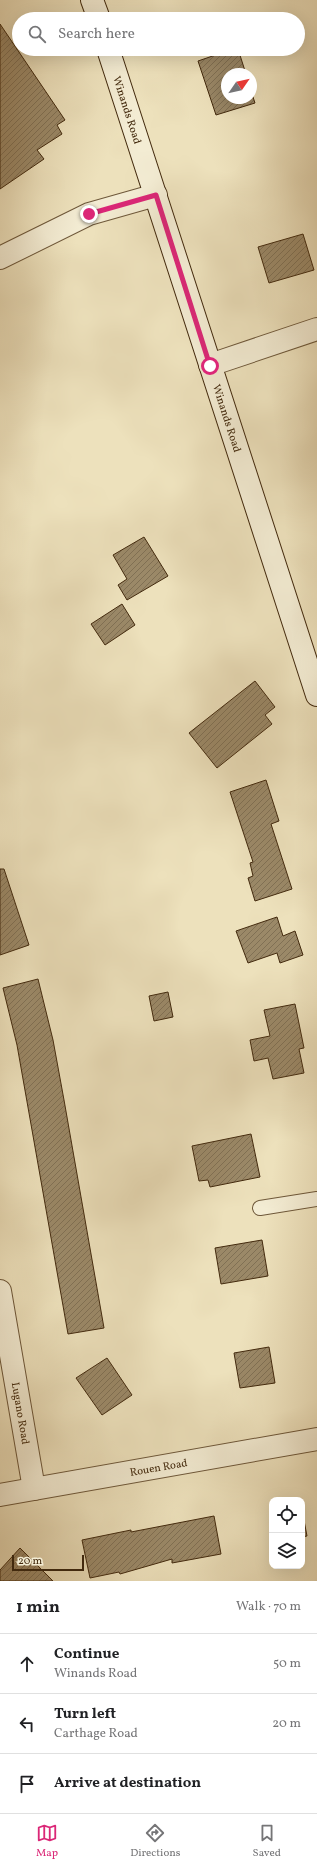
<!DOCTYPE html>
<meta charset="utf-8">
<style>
body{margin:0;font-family:Vollkorn,serif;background:#f6f6f6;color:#202124}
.controls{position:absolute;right:12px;bottom:12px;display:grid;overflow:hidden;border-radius:8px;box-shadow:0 4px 16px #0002}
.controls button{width:36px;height:36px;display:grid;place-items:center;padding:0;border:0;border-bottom:1px solid #e0e0e0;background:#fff;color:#202124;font:20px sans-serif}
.compass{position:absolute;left:221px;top:68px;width:36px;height:36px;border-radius:50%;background:#fff;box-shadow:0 4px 16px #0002;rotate:56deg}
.scale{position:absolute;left:12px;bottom:10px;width:72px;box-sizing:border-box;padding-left:4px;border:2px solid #432a0e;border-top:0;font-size:11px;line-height:14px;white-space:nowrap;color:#432a0e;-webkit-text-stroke:3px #f3ecd3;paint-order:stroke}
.stop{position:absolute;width:12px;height:12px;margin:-9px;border:3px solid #db2777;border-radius:50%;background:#fff}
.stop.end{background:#db2777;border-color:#fff;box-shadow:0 1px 4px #0008}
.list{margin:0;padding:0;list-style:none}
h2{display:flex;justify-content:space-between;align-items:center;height:52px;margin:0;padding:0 16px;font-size:17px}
h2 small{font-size:13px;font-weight:400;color:#757577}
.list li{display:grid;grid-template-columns:26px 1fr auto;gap:12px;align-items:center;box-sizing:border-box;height:60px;padding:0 16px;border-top:1px solid #e0e0e0}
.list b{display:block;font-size:15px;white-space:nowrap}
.list p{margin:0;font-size:13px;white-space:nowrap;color:#757577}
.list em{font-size:13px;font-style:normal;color:#757577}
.icon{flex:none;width:22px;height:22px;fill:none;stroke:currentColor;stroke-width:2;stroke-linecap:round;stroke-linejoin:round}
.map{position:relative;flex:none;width:317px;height:1581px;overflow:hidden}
.search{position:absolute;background:#fff;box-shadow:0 4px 16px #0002;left:12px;right:12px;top:12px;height:44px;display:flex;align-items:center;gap:10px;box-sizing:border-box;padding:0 14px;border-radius:22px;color:#757577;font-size:15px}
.sheet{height:232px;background:#fff}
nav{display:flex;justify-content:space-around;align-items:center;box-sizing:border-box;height:56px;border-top:1px solid #e0e0e0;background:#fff;font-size:11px;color:#757577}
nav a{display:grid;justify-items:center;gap:2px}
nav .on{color:#db2777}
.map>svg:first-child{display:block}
.building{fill:url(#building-hatch);stroke:#432a0e}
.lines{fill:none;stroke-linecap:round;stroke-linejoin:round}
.lane-casing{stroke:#6e583a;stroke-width:16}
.street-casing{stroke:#6e583a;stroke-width:24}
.secondary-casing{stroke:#432a0e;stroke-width:24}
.lane{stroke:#f3ecd3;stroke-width:14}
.street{stroke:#f3ecd3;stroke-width:22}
.secondary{stroke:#f3ecd3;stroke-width:22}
.route{stroke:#db2777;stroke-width:5}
.labels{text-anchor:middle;stroke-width:3;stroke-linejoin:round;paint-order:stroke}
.street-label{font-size:11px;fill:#432a0e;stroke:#f3ecd3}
</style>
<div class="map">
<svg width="317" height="1581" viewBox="0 0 317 1581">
<defs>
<pattern id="building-hatch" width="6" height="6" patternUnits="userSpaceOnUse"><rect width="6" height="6" fill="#9b8968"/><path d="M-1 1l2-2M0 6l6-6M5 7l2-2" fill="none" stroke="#807054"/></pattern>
</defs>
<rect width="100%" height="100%" fill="#ede1bc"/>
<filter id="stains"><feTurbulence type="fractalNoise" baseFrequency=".005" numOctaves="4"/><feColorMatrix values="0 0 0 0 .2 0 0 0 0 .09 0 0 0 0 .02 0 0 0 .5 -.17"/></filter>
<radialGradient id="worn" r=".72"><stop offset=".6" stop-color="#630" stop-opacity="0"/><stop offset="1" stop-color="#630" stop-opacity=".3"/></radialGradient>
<path class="building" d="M 0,24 L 65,120 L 57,125 L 62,134 L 37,150 L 44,159 L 0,189 Z
M 233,49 L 238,49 L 246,74 L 227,74 L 227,98 L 251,98 L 251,91 L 255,103 L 216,115 L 198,61 Z
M 303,234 L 314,270 L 269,283 L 258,247 Z
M 144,537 L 168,576 L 127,600 L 118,585 L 127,579 L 113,555 Z
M 122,604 L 135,625 L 105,645 L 91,624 Z
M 255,681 L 275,707 L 265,715 L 272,724 L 217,768 L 189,733 Z
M 266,780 L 279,821 L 271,824 L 292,889 L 255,901 L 248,878 L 253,876 L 250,863 L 253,862 L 230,792 Z
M 0,869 L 4,869 L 29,945 L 0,955 Z
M 277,917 L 283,936 L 295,931 L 303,955 L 280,963 L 277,953 L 248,963 L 236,931 Z
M 38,979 L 53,1040 L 64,1100 L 104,1328 L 68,1334 L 17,1045 L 3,988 Z
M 168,992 L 173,1017 L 154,1021 L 149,996 Z
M 295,1004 L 304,1048 L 299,1049 L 304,1073 L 273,1079 L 268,1058 L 254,1061 L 250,1040 L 270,1036 L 264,1010 Z
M 251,1134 L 260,1177 L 210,1187 L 208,1180 L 199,1181 L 192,1146 Z
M 262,1240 L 268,1276 L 221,1284 L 215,1248 Z
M 269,1347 L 275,1383 L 240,1388 L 234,1353 Z
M 107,1358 L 132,1395 L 102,1415 L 76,1378 Z
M 302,1510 L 307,1536 L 302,1537 Z
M 214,1516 L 221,1554 L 172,1563 L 172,1559 L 120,1574 L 119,1572 L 90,1578 L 82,1540 L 131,1530 L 131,1532 Z
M 20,1548 L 53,1581 L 0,1581 L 0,1570 Z"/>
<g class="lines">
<defs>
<path id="lane" d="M 260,1208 L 317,1199"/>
<g id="street">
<path d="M 0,258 L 89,214 L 156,195"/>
<path d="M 210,365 L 317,329"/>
<path id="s1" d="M 0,1291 L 34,1489"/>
<path id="s2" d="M 0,1495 L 317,1439"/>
</g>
<g id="secondary">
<path d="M 92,0 L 99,19"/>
<path id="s3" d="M 108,49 L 317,695"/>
</g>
</defs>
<use href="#lane" class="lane-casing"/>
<use href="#street" class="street-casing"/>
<use href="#secondary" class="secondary-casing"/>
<use href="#lane" class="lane"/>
<use href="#street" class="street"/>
<use href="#secondary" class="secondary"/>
</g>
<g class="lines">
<path class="route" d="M 89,214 L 156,195 L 210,366"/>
</g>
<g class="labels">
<g class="street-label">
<text dy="4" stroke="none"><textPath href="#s3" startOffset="64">Winands Road</textPath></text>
<text dy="4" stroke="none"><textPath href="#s3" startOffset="388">Winands Road</textPath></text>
<text dy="4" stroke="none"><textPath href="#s1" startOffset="124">Lugano Road</textPath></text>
<text dy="4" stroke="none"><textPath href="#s2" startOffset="161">Rouen Road</textPath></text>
</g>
</g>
<rect width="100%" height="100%" filter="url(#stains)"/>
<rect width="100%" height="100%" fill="url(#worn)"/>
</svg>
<div class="controls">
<button><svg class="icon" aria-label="locate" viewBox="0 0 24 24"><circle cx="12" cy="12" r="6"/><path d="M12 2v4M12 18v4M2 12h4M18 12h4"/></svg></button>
<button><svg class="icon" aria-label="layers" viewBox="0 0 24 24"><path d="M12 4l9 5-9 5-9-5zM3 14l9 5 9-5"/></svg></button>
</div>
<svg class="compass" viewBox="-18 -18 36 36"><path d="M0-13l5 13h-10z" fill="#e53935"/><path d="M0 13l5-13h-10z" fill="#757577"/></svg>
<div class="scale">20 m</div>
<div class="stop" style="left:210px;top:366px"></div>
<div class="stop end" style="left:89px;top:214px"></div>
<div class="search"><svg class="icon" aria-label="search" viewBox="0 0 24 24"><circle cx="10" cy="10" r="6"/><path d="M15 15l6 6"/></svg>Search here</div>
</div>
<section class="sheet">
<h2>1 min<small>Walk · 70 m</small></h2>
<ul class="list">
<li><svg class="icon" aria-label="ahead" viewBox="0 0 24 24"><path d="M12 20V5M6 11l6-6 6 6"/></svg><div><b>Continue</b><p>Winands Road</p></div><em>50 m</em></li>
<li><svg class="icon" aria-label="left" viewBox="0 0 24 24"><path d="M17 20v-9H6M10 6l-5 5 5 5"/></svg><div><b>Turn left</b><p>Carthage Road</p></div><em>20 m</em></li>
<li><svg class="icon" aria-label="arrive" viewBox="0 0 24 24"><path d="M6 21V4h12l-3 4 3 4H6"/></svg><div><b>Arrive at destination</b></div></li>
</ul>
</section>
<nav>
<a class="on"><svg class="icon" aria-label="map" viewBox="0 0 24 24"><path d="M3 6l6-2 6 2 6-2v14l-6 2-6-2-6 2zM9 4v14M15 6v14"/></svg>Map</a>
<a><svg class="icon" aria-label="directions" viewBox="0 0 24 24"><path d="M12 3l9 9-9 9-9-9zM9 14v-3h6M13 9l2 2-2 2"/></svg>Directions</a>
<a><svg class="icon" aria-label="saved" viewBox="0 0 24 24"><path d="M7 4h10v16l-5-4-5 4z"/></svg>Saved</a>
</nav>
